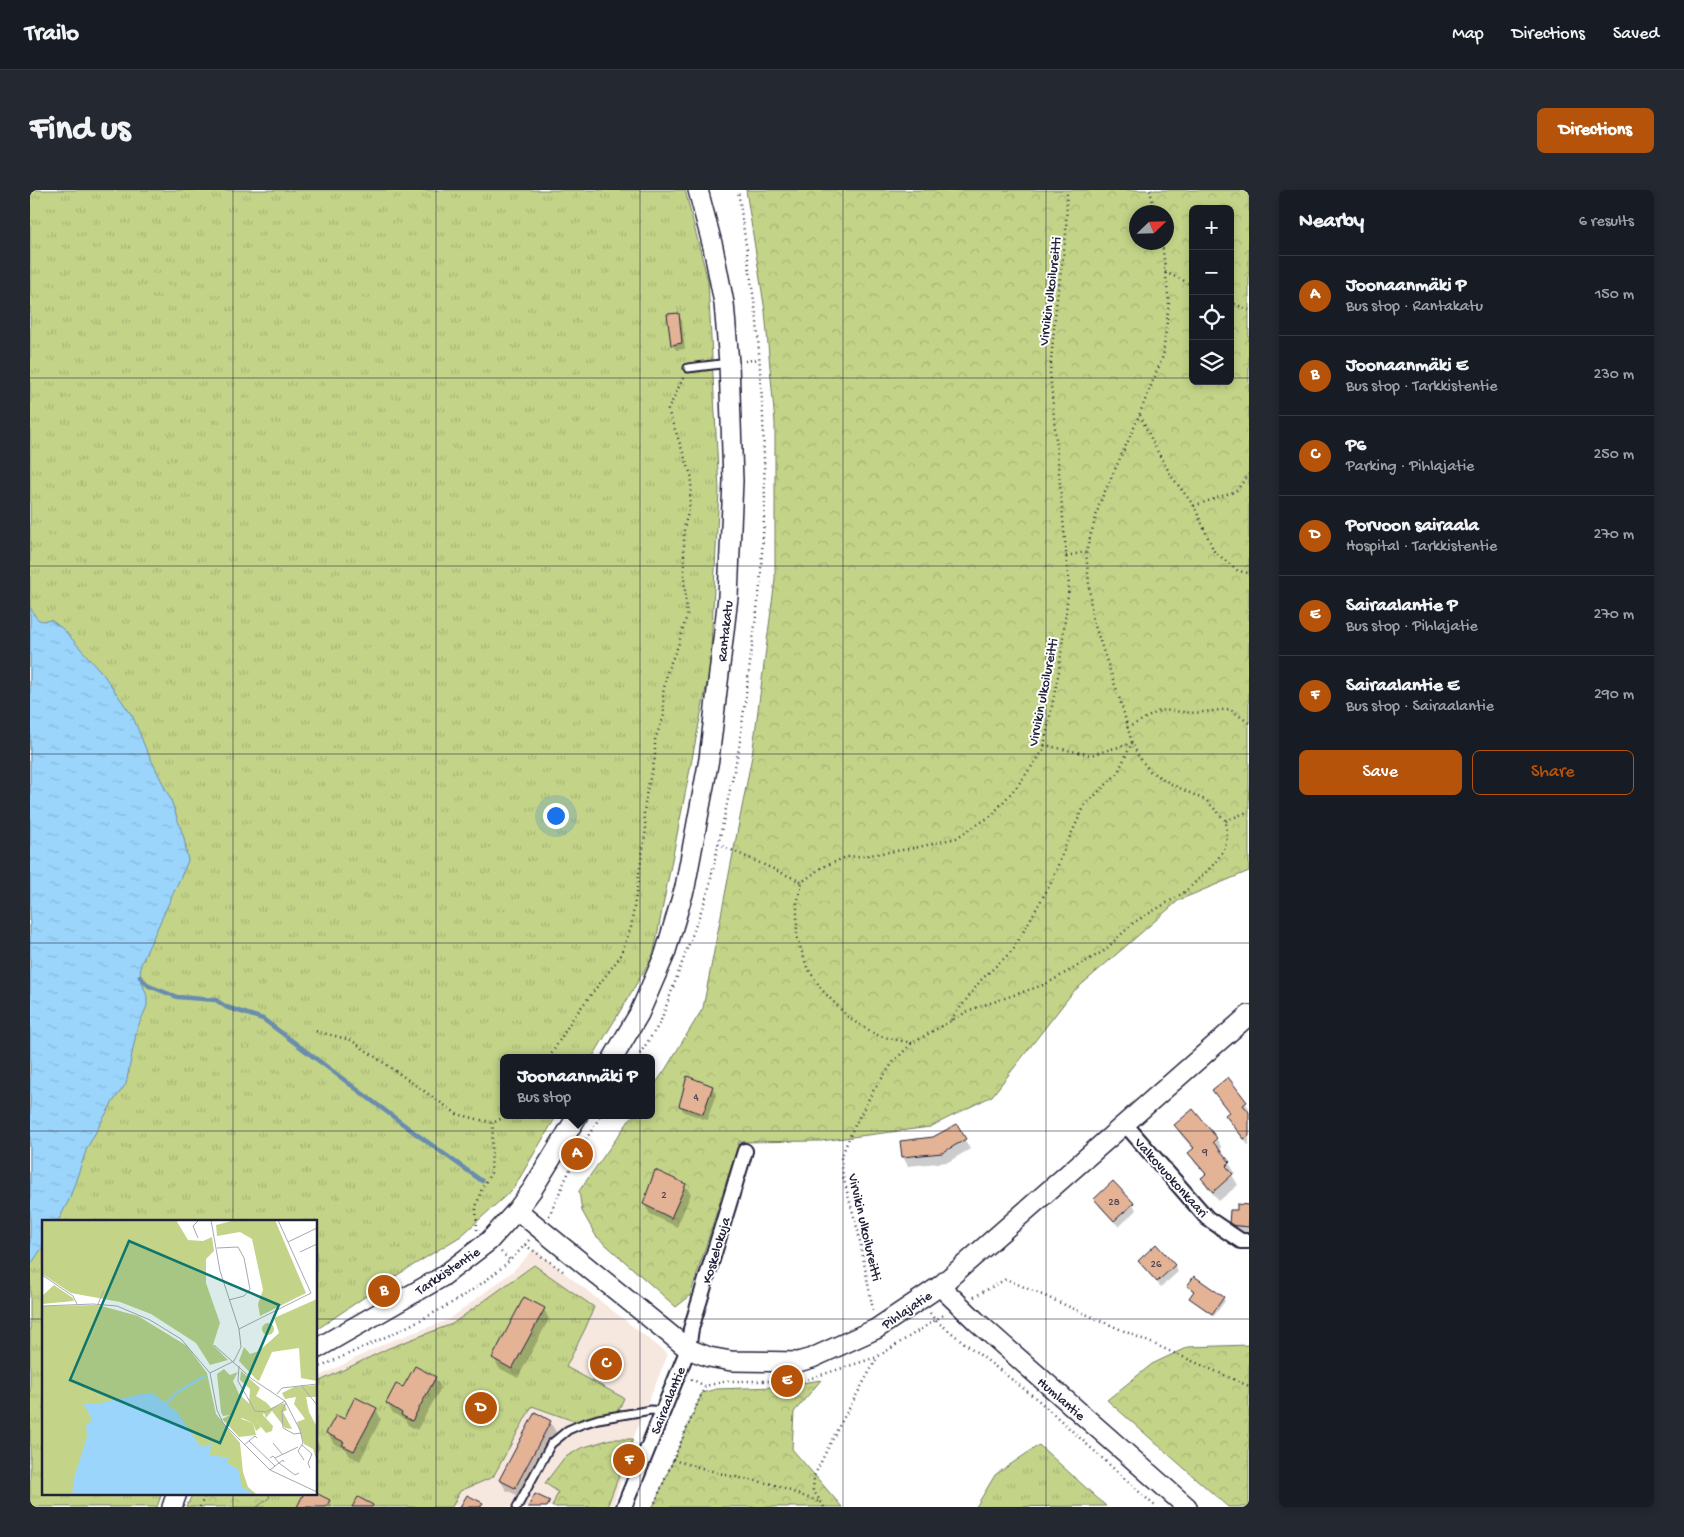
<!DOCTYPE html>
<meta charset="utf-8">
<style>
body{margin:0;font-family:"Gochi Hand",sans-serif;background:#242831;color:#f1f3f6}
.controls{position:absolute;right:15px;top:15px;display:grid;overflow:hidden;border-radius:8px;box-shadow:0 2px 8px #0003}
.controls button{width:45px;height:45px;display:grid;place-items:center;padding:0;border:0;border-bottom:1px solid #363941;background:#171b24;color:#f1f3f6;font:25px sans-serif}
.compass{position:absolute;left:1099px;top:15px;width:45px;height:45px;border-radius:50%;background:#171b24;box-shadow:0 2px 8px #0003;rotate:67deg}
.you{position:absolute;left:525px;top:625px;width:18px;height:18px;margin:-12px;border:4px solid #fff;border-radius:50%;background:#1a73e8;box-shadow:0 0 0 8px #1a73e833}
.badge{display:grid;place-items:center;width:32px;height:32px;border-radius:50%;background:#b45309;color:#fff;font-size:16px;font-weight:700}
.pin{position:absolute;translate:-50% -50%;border:2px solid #fff;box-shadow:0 1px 5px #0006}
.popup{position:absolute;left:470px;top:864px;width:155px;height:65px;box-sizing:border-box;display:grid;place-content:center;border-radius:8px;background:#171b24;filter:drop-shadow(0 1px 4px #0005);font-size:16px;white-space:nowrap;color:#9ea1a6}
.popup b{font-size:19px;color:#f1f3f6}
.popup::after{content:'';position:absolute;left:50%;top:100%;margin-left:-10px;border:10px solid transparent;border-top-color:#171b24}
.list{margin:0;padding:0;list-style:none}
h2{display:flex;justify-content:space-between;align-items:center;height:65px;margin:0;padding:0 20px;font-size:21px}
h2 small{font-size:16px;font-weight:400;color:#9ea1a6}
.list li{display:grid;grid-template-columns:32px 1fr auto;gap:15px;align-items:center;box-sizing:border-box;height:80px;padding:0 20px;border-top:1px solid #363941}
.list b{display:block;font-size:19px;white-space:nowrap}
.list p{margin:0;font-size:16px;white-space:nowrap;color:#9ea1a6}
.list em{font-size:16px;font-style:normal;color:#9ea1a6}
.actions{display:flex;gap:10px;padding:15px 20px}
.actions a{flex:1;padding:11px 0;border:1px solid #b45309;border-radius:8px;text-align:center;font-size:18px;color:#b45309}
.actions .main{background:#b45309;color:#fff}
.icon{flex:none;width:28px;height:28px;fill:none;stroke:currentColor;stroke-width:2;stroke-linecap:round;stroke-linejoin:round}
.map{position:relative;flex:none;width:1219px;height:1317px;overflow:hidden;border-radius:8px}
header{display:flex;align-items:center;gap:30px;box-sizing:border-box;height:70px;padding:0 25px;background:#171b24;border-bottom:1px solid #363941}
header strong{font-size:24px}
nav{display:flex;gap:28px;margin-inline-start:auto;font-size:18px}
.intro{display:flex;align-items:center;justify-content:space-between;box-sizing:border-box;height:120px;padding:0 30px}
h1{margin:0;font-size:35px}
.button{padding:12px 22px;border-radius:8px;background:#b45309;color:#fff;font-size:18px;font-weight:700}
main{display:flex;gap:30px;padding:0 30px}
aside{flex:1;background:#171b24;border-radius:8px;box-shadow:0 2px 8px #0003}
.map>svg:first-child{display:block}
.built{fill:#f7e8df}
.forest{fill:url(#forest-crowns);stroke:#727b62;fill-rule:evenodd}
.park{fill:url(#park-tufts);stroke:#727b62}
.water{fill:url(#water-ripples);stroke:#6b8dae}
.shadow{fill:#0003}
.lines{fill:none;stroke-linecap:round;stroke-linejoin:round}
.stream{stroke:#6b8dae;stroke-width:4.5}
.building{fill:#e4b395;stroke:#22223b}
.lane-casing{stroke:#22223b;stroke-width:11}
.street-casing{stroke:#22223b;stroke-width:18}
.secondary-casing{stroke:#22223b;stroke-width:22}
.path{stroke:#22223b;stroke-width:2.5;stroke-dasharray:1 4;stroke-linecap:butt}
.lane{stroke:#fff;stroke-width:7}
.street{stroke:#fff;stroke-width:14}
.secondary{stroke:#fff;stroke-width:19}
.grid{fill:none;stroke:#22223b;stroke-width:1;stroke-opacity:0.55}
.labels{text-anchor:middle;stroke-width:4;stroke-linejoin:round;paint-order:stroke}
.number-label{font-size:11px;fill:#524652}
.street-label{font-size:14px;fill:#22223b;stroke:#fff}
.inset-river{fill:none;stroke:#9bd5fb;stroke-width:2.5}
.inset-road{fill:none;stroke:#a7a7b1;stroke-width:1}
.view{fill:#0f766e;fill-opacity:0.15;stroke:#0f766e;stroke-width:2.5}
.inset-edge{fill:none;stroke:#22223b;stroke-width:2.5}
</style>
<header>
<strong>Trailo</strong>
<nav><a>Map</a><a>Directions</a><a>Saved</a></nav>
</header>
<div class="intro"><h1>Find us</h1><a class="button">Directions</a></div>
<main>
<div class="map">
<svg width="1219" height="1317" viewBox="0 0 1219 1317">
<defs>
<pattern id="forest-crowns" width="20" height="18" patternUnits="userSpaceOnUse" patternTransform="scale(1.25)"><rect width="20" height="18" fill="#c3d488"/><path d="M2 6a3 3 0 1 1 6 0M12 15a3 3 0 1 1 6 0" fill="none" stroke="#a7b676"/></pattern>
<pattern id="park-tufts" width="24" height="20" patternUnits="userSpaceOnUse" patternTransform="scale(1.25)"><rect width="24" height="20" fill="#c3d488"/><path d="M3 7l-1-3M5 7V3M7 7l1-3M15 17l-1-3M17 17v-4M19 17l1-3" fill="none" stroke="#a7b676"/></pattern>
<pattern id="water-ripples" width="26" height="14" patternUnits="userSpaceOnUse" patternTransform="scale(1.25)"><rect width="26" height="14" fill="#9bd5fb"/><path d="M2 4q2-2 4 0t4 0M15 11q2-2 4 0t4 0" fill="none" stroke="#85b7d8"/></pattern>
</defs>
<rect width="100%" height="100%" fill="#fff"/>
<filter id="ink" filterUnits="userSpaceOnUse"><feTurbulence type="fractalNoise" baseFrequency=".02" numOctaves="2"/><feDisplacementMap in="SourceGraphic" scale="10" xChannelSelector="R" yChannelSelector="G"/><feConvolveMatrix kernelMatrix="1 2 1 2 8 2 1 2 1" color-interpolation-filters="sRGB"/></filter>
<g filter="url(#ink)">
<path class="built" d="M 504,1059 L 638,1164 L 603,1249 L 583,1317 L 156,1317 L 163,1303 L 286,1303 L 286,1188 L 356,1153 L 418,1130 L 482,1082 Z"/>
<path class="forest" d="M 716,0 L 1219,0 L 1219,681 L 1149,710 L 1043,802 L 962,906 L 900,937 L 791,951 L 709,952 L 660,1106 L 646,1117 L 566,1046 L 552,1021 L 549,1001 L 603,925 L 621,925 L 621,900 L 635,880 L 673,818 L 722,566 L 745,390 L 745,233 L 735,121 ZM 1163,19 L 1200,19 L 1200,191 L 1163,191 ZM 1106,22 L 1136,22 L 1136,52 L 1106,52 Z
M 1219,1155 L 1219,1317 L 1198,1317 L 1077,1210 L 1122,1174 L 1158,1157 Z
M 791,1190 L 764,1222 L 762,1259 L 812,1317 L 623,1317 L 672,1203 L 686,1199 L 746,1197 Z
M 581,1249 L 603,1249 L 577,1317 L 522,1317 L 528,1302 L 515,1293 L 534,1268 L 551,1258 Z
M 163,1303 L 238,1303 L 240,1307 L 229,1317 L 156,1317 Z"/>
<path class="park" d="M 0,0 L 655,0 L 678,91 L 689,300 L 680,478 L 623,766 L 562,868 L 473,868 L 473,925 L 527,925 L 483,999 L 431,1046 L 364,1087 L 286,1140 L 286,1031 L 14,1031 L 14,1303 L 132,1303 L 127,1317 L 0,1317 Z
M 504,1075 L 564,1117 L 556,1137 L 536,1177 L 594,1208 L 586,1226 L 552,1234 L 502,1216 L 463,1287 L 430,1301 L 422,1317 L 227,1317 L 240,1307 L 238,1303 L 286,1303 L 286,1193 L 359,1158 L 422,1134 Z
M 1009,1255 L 1076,1316 L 946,1317 L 965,1285 Z"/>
<path class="water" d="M 0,417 C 6,428 7,433 21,430 L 34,440 L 73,484 L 103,527 L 115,557 L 141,610 L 154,648 L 158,671 L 111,774 L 110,787 L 117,806 L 117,816 L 107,839 L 96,894 L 82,913 L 57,958 L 39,1010 L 28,1031 L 14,1031 L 14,1055 L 0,1076 Z"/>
<path class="shadow" d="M 648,124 L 652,131 L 655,159 L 646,160 L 642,154 Z
M 1197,889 L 1219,918 L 1219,956 L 1202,935 L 1197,925 L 1200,923 L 1184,900 Z
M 682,897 L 686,904 L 677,930 L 654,922 L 650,916 Z
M 926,935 L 940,959 L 918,972 L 878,976 L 873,967 Z
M 1145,935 L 1186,948 L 1192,958 L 1189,961 L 1199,973 L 1205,983 L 1202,985 L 1208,995 L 1189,1011 L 1178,998 L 1172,989 L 1176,985 L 1165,973 L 1160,963 L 1164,960 L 1151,945 Z
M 655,995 L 661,1004 L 647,1037 L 620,1024 L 614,1014 Z
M 1066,1009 L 1103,1014 L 1106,1020 L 1089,1037 L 1069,1016 Z
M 1219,1016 L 1219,1046 L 1206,1044 L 1200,1034 L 1208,1022 Z
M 1109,1071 L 1144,1075 L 1148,1082 L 1131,1097 L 1113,1077 Z
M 1158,1096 L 1193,1108 L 1195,1111 L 1184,1126 L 1162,1110 L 1160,1108 L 1164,1102 Z
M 514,1119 L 519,1129 L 488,1188 L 469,1178 L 464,1168 Z
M 405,1188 L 411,1198 L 387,1240 L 378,1235 L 375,1230 L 363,1223 L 357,1213 L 374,1199 Z
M 346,1219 L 351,1229 L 330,1271 L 319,1265 L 316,1259 L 303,1253 L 298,1243 L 314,1231 Z
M 520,1232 L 526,1242 L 491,1307 L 476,1300 L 470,1290 Z
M 286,1250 L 290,1257 L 286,1264 Z
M 299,1311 L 303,1317 L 269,1317 Z"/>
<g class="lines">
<path class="stream" d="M 110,787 L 119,796 L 147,807 L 186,810 L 196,817 L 233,829 L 385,943 L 452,991"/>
</g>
<path class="building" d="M 649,123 L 652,153 L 641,155 L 637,124 Z
M 657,886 L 683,896 L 673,924 L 649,916 Z
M 1198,887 L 1217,912 L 1213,915 L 1219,922 L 1219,946 L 1214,949 L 1195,925 L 1199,922 L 1182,900 Z
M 1163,919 L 1187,948 L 1183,952 L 1200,972 L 1196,976 L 1203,984 L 1183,1002 L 1171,988 L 1176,984 L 1158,963 L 1164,958 L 1144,935 Z
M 927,934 L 936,949 L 912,963 L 872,967 L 870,951 L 903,947 Z
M 625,980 L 656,994 L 641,1028 L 613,1014 Z
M 1083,991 L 1104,1013 L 1084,1031 L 1064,1009 Z
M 1207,1014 L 1219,1015 L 1219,1037 L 1199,1035 L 1200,1020 L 1207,1020 Z
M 1126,1054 L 1145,1075 L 1127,1092 L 1108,1071 Z
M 1164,1086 L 1194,1107 L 1182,1124 L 1159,1108 L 1164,1101 L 1157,1096 Z
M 494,1107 L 515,1118 L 482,1179 L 462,1168 Z
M 385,1176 L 406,1187 L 382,1231 L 371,1225 L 372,1223 L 356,1213 L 366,1194 L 373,1197 Z
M 325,1207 L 347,1218 L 324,1261 L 312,1255 L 314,1252 L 296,1243 L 306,1225 L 314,1229 Z
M 505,1222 L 521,1231 L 485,1298 L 469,1290 Z
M 274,1303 L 286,1303 L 300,1310 L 296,1317 L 267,1317 Z
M 505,1304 L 520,1311 L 517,1317 L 498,1317 Z
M 437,1305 L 453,1313 L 450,1317 L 430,1317 Z
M 328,1307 L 343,1315 L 342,1317 L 322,1317 Z"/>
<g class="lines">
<defs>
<path id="lane" d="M 658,178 L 699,173
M 487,1317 L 521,1254 L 538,1240 L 552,1234 L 568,1229 L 621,1220 L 633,1221"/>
<path id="street" d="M 1094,933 L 1177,1028 L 1211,1051 L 1219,1051
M 594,1317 L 658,1159 L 661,1139 L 715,961"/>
<path id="secondary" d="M 583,868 L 609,824 L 635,764 L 655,697 L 679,569 L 698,407 L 703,291 L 699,173 L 694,113 L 683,57 L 668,0
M 487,1020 L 658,1159 L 679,1167 L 701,1171 L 768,1172 L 782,1168 L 846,1139 L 910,1096 L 1219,825
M 910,1096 L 946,1131 L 1157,1317
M 286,1159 L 412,1087 L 459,1051 L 487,1020 L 502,1000 L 548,925
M 142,1317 L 147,1303"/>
</defs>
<use href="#lane" class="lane-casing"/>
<use href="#street" class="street-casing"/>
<use href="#secondary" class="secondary-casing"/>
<path class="path" d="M 1120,0 L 1125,22
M 1135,82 L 1163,95
M 1200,112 L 1219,120
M 715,171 L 730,169
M 1110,225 L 1126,259 L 1142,287 L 1164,316 L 1184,361 L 1208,381 L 1219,383
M 1164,316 L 1206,301 L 1219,284
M 1036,366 L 1056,362
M 1097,538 L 1131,520 L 1165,523 L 1200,519 L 1219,533
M 1014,555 L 1061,565 L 1102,553
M 1196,631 L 1219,621
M 688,654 L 772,692
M 921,830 L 951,790 L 983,760 L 1022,691 L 1035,657 L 1055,615 L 1087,584 L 1102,553
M 281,840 L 321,850 L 427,924 L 463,933 L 478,925
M 882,853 L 849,846 L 820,829 L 792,800 L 777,777 L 767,748 L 767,713 L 772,692 L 791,678 L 816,667 L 833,666 L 885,658 L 926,648 L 961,626 L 988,595 L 1013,561 L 1029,481 L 1039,396 L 1020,182 L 1026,116 L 1036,45 L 1037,0
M 519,868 L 543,828 L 590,767 L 601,737 L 616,639 L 614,623 L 616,605 L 625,568 L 625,550 L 634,525 L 633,503 L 638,479 L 648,456 L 657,425 L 654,388 L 654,337 L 659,320 L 662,288 L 638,220 L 654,186
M 607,868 L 630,833 L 678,702 L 709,558 L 730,396 L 735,312 L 733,227 L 727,131 L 708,0
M 519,1026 L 547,964 L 571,925
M 447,1040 L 446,1017 L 452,998 L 461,983 L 463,933
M 495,1055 L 533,1081
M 471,1062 L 480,1070
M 944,1107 L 976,1089 L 1219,1196
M 843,1120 L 828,1041 L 813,987 L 811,967 L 823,939 L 843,901 L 864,871 L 882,853 L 940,820 L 1016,794 L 1074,761 L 1103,733 L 1155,702 L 1185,673 L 1195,658 L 1197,646 L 1196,631 L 1177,611 L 1143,595 L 1120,581 L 1109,567 L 1102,553 L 1091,513 L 1062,427 L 1056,362 L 1070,312 L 1103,240 L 1133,166 L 1139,113 L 1132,52
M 900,1123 L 905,1130 L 1007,1209 L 1126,1317
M 286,1179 C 357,1145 448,1112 499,1050
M 661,1189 L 675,1196
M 643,1270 L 700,1286 L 742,1294 L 789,1312
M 170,1317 L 176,1303
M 623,1317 L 675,1196 L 698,1191 L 772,1191 L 847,1167 L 915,1124
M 794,1317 L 783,1300 L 784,1286 L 807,1240 L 847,1168"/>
<use href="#lane" class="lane"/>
<use href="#street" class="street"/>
<use href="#secondary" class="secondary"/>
</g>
</g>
<path class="grid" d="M 203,0 L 203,1031M 406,0 L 406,1317M 610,0 L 610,1317M 813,0 L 813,1317M 1016,0 L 1016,1317M 0,188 L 1163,188M 1200,188 L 1219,188M 0,376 L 1219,376M 0,564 L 1219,564M 0,753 L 1219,753M 0,941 L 1219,941M 0,1129 L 14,1129M 286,1129 L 1219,1129M 203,1303 L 203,1317"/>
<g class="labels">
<g class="number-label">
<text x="666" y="910">4</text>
<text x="1175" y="965">9</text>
<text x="634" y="1008">2</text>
<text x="1084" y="1015">28</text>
<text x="1126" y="1077">26</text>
</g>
<g class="street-label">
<text transform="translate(1019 101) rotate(-83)" y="5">Virvikin ulkoilureitti</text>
<text transform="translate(694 441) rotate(-84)" y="5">Rantakatu</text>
<text transform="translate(1012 502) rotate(-79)" y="5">Virvikin ulkoilureitti</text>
<text transform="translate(1142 987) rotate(48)" y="5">Valkovuokonkaari</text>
<text transform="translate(836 1037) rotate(77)" y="5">Virvikin ulkoilureitti</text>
<text transform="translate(685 1060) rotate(-73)" y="5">Koskelokuja</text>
<text transform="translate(417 1080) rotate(-34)" y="5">Tarkkistentie</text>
<text transform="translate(876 1119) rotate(-34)" y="5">Pihlajatie</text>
<text transform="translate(1032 1208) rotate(41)" y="5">Humlantie</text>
<text transform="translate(637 1210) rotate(-68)" y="5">Sairaalantie</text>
</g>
</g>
<g transform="translate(12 1030)">
<rect width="275" height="275" fill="#fff"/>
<path d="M 0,0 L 134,0 L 146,20 L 161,21 L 170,17 L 172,31 L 164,39 L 164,63 L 178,103 L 171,125 L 186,140 L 168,145 L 154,123 L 109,94 L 78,82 L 29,73 L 0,54 ZM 194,0 L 233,0 L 264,73 L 218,96 L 216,84 L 221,70 L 210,19 L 198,12 L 175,16 L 174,5 ZM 12,65 L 31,78 L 32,81 L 0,84 L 0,76 ZM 275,79 L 275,161 L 259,158 L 257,128 L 230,132 L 217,161 L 215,160 L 197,141 L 202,127 L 208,134 L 217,131 L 237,113 L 232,98 ZM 199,151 L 218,168 L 214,176 L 225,183 L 221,195 L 231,206 L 230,211 L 224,213 L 214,201 L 207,182 L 208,169 L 198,160 ZM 275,165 L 275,177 L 264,177 L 267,192 L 275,207 L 275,242 L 271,229 L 262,224 L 255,202 L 263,199 L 252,184 L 254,177 L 243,179 L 240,173 L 252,167 ZM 188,195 L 211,203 L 214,215 L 197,217 L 180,199 Z" fill="#c3d488"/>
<path d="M 56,85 L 96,96 L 145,126 L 165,153 L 174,194 L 198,223 L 201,252 L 206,267 L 215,275 L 0,275 L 0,86 ZM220 109a6 6 0 1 1 12 0a6 6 0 1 1-12 0ZM 182,149 L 188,155 L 196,152 L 191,161 L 197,174 L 213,189 L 214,201 L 219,207 L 214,211 L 211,203 L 200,198 L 193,204 L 188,195 L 181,196 L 179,192 L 175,154 ZM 225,183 L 229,188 L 242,183 L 245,190 L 241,192 L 250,209 L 243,208 L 230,191 L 224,198 L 221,190 Z" fill="#c3d488"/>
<path d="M 104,173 L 112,174 L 135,192 L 159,227 L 169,224 L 168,235 L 187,238 L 185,243 L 196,249 L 200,267 L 213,275 L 30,275 L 32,258 L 45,217 L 44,206 L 50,199 L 41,183 L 54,184 Z" fill="#9bd5fb"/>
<path class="inset-river" d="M 123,185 L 134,173 L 163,156"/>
<path class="inset-road" d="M 156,18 L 151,6 L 157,0M 246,22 L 275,8M 175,28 L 196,27 L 202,38 L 208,69 L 202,76 L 187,80M 258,32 L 275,24M 0,55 L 31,76 L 35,84M 56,84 L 62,70M 0,86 L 51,84 L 75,86 L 108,100 L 139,119 L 168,153 L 175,190 L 181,203 L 228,250 L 275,272M 197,109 L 269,73 L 236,0M 172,125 L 210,159 L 243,181 L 258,210 L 261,223 L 256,231 L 262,240M 197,146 L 196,161 L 213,191 L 224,192 L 243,181M 168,153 L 192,141 L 199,127 L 197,109 L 178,51 L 169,0M 259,165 L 275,185M 235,174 L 240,168 L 275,164M 244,183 L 240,191 L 241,208 L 252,214 L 259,213M 207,221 L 233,246M 231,223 L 241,235M 202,225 L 213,216 L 215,218M 260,225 L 270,234 L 266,243 L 268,248M 228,238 L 231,236 L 237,243 L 241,240 L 242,242M 233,238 L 256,227M 228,250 L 237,243 L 253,255 L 257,253"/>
<path class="view" d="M 87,21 L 237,85 L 178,223 L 28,160 Z"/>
<rect width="275" height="275" class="inset-edge"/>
</g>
</svg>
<div class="controls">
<button>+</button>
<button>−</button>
<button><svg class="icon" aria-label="locate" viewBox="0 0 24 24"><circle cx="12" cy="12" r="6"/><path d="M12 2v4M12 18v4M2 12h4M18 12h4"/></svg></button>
<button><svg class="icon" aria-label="layers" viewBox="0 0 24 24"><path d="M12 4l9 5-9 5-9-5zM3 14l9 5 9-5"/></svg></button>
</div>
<svg class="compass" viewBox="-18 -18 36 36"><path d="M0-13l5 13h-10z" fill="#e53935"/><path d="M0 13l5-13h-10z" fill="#9ea1a6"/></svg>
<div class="you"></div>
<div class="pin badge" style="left:547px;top:964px">A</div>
<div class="popup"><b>Joonaanmäki P</b>Bus stop</div>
<div class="pin badge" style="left:354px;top:1101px">B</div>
<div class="pin badge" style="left:576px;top:1174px">C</div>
<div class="pin badge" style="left:451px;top:1218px">D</div>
<div class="pin badge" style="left:757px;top:1191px">E</div>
<div class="pin badge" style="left:599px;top:1270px">F</div>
</div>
<aside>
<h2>Nearby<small>6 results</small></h2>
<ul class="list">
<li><span class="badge">A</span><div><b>Joonaanmäki P</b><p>Bus stop · Rantakatu</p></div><em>150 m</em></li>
<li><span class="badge">B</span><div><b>Joonaanmäki E</b><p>Bus stop · Tarkkistentie</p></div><em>230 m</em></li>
<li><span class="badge">C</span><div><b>P6</b><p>Parking · Pihlajatie</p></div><em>250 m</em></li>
<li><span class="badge">D</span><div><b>Porvoon sairaala</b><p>Hospital · Tarkkistentie</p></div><em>270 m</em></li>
<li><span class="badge">E</span><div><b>Sairaalantie P</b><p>Bus stop · Pihlajatie</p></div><em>270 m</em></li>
<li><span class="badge">F</span><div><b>Sairaalantie E</b><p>Bus stop · Sairaalantie</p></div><em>290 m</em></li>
</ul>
<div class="actions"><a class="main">Save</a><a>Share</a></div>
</aside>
</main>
